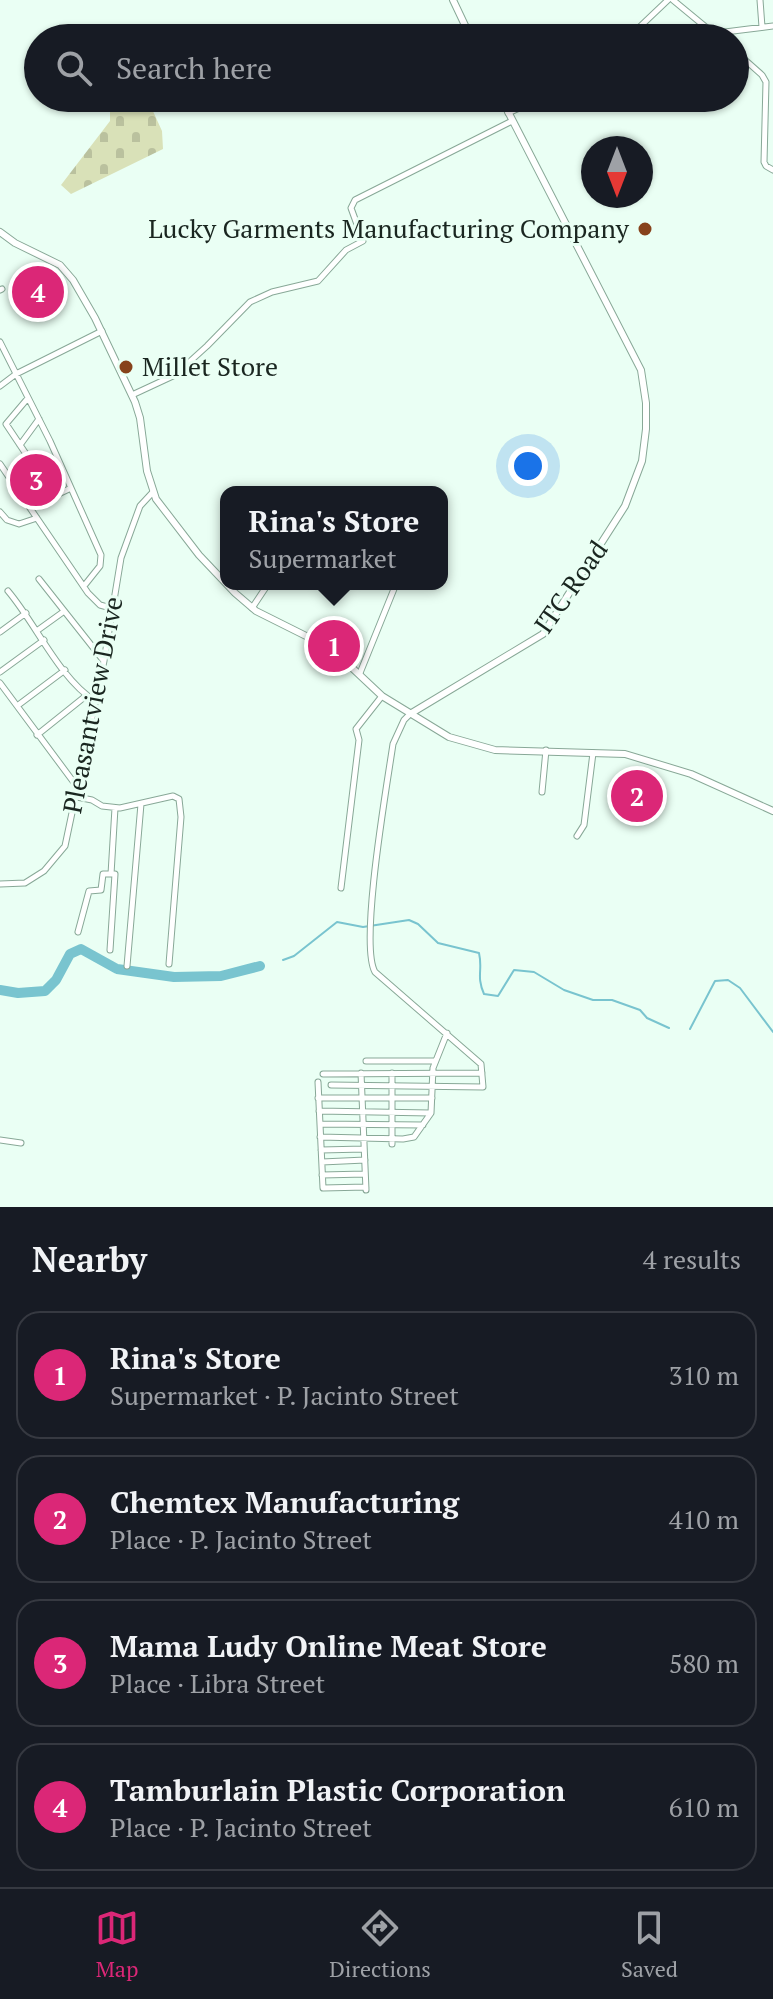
<!DOCTYPE html>
<meta charset="utf-8">
<style>
body{margin:0;font-family:"PT Serif",serif;background:#20242c;color:#f1f3f6}
.compass{position:absolute;left:581px;top:136px;width:72px;height:72px;border-radius:50%;background:#171b24;box-shadow:0 2px 6px #0004;rotate:180deg}
.you{position:absolute;left:528px;top:466px;width:28px;height:28px;margin:-20px;border:6px solid #fff;border-radius:50%;background:#1a73e8;box-shadow:0 0 0 12px #1a73e833}
.badge{display:grid;place-items:center;width:52px;height:52px;border-radius:50%;background:#db2777;color:#fff;font-size:26px;font-weight:700}
.pin{position:absolute;translate:-50% -50%;border:4px solid #fff;box-shadow:0 2px 8px #0006}
.popup{position:absolute;left:220px;top:486px;width:228px;height:104px;box-sizing:border-box;display:grid;place-content:center;border-radius:16px;background:#171b24;filter:drop-shadow(0 2px 6px #0005);font-size:26px;white-space:nowrap;color:#9ea1a6}
.popup b{font-size:30px;color:#f1f3f6}
.popup::after{content:'';position:absolute;left:50%;top:100%;margin-left:-16px;border:16px solid transparent;border-top-color:#171b24}
.list{margin:0;padding:0;list-style:none}
h2{display:flex;justify-content:space-between;align-items:center;height:104px;margin:0;padding:0 32px;font-size:34px}
h2 small{font-size:26px;font-weight:400;color:#9ea1a6}
.list li{display:grid;grid-template-columns:52px 1fr auto;gap:24px;align-items:center;box-sizing:border-box;height:128px;margin:0 16px 16px;padding:0 16px;border:2px solid #363941;border-radius:24px}
.list b{display:block;font-size:30px;white-space:nowrap}
.list p{margin:0;font-size:26px;white-space:nowrap;color:#9ea1a6}
.list em{font-size:26px;font-style:normal;color:#9ea1a6}
.icon{flex:none;width:44px;height:44px;fill:none;stroke:currentColor;stroke-width:2;stroke-linecap:round;stroke-linejoin:round}
.map{position:relative;flex:none;width:773px;height:1207px;overflow:hidden}
.search{position:absolute;background:#171b24;box-shadow:0 2px 6px #0004;left:24px;right:24px;top:24px;height:88px;display:flex;align-items:center;gap:20px;box-sizing:border-box;padding:0 28px;border-radius:44px;color:#9ea1a6;font-size:30px}
.sheet{height:680px;background:#171b24}
nav{display:flex;justify-content:space-around;align-items:center;box-sizing:border-box;height:112px;border-top:2px solid #363941;background:#171b24;font-size:22px;color:#9ea1a6}
nav a{display:grid;justify-items:center;gap:4px}
nav .on{color:#db2777}
.map>svg:first-child{display:block}
.cemetery{fill:url(#cemetery-stones)}
.lines{fill:none;stroke-linecap:round;stroke-linejoin:round}
.stream{stroke:#79c4cf;stroke-width:2}
.river{stroke:#79c4cf;stroke-width:10}
.minor-casing{stroke:#88a897;stroke-width:7}
.tertiary-casing{stroke:#88a897;stroke-width:8}
.minor{stroke:#fff;stroke-width:5}
.tertiary{stroke:#fff;stroke-width:6}
.poi-dot{fill:#87421b;stroke:#eafff4;stroke-width:3}
.labels{text-anchor:middle;stroke-width:6;stroke-linejoin:round;paint-order:stroke}
.poi-label{font-size:26px;fill:#1a2620;stroke:#eafff4;text-anchor:end}
.street-label{font-size:26px;fill:#1a2620;stroke:#eafff4}
</style>
<div class="map">
<svg width="773" height="1207" viewBox="0 0 773 1207">
<defs>
<pattern id="cemetery-stones" width="16" height="16" patternUnits="userSpaceOnUse" patternTransform="scale(2)"><rect width="16" height="16" fill="#d9e1b8"/><path d="M2 7V4a2 2 0 0 1 4 0v3zM10 15v-3a2 2 0 0 1 4 0v3z" fill="#bac19e"/></pattern>
</defs>
<rect width="100%" height="100%" fill="#eafff4"/>
<path class="cemetery" d="M 110,98 L 147,98 L 162,131 L 163,149 L 71,194 L 61,185 L 110,121 Z"/>
<g class="lines">
<path class="stream" d="M 283,960 L 294,956 L 337,922 L 363,927 L 409,920 L 418,924 L 438,943 L 479,953 C 483,970 476,976 484,994 L 498,996 L 514,970 L 534,972 L 564,990 L 593,1000 L 612,1000 L 640,1010 L 647,1018 L 669,1028
M 690,1029 L 715,981 L 728,980 L 740,988 L 773,1032"/>
<path class="river" d="M 0,990 L 18,993 L 45,991 L 56,980 L 70,954 L 81,949 L 117,969 L 174,977 L 221,976 L 260,966"/>
<defs>
<path id="minor" d="M 673,0 L 719,38
M 760,0 L 762,27
M 628,38 L 668,0
M 722,38 L 725,32 L 773,26
M 735,51 L 762,75 L 766,82 L 764,162 L 766,166 L 773,170
M 508,113 L 542,98
M 0,290 L 2,289
M 0,342 L 50,441 L 101,555 L 100,566 L 84,586
M 0,386 L 16,374 L 102,331
M 132,395 L 175,375 L 207,346 L 250,302 L 272,292 L 318,281 L 346,250 L 363,241 L 351,208 L 355,200 L 512,121
M 28,398 L 6,424 L 54,496 L 71,488
M 20,445 L 39,419
M 0,464 L 88,593 L 100,605 L 111,608
M 0,512 L 7,520 L 19,524 L 37,518
M 39,579 L 103,660
M 8,591 C 36,624 59,678 95,701
M 252,608 L 268,584
M 38,630 L 63,612
M 0,632 L 26,613
M 0,672 L 44,640
M 360,673 L 396,584
M 0,683 L 78,788
M 17,706 L 65,670
M 37,735 L 87,695
M 542,792 L 546,750
M 77,797 L 92,800 L 102,806 L 120,808 L 173,796 L 179,799 L 181,817 L 169,964
M 577,836 L 584,825 L 593,753
M 0,884 L 25,883 L 44,871 L 65,846 L 104,661 L 121,558 L 140,506 L 153,492
M 341,888 L 359,740 L 356,729 L 382,696
M 78,932 L 89,891 L 101,890 L 103,874 L 111,874
M 110,950 L 115,874 L 111,874 L 115,808
M 127,966 L 141,804
M 366,1061 L 434,1061
M 361,1073 L 366,1190
M 392,1073 L 392,1144
M 323,1074 L 482,1073
M 318,1082 L 323,1188 L 366,1187
M 331,1085 L 483,1087 L 481,1064 L 375,972 C 359,944 387,785 393,744 L 404,720 L 410,714
M 318,1098 L 432,1098
M 319,1111 L 430,1113
M 320,1124 L 423,1125
M 320,1137 L 403,1139 L 414,1137 L 431,1113 L 433,1068 L 447,1033
M 0,1140 L 21,1143
M 321,1150 L 364,1149
M 322,1162 L 365,1160
M 322,1175 L 365,1174"/>
<path id="tertiary" d="M 453,0 L 471,38
M 0,232 L 15,243 L 60,265 L 73,280 L 95,318 L 135,402 L 140,418 L 147,471 L 156,499 L 199,555 L 235,593 L 256,611 L 332,649 L 382,696 L 449,737 L 495,750 L 625,754 L 691,774 L 773,811
M 410,714 L 543,634 L 625,506 L 642,461 L 646,429 L 646,403 L 641,370 L 501,98"/>
</defs>
<use href="#minor" class="minor-casing"/>
<use href="#tertiary" class="tertiary-casing"/>
<use href="#minor" class="minor"/>
<use href="#tertiary" class="tertiary"/>
</g>
<g class="poi-dot">
<circle cx="645" cy="229" r="8"/>
<circle cx="126" cy="367" r="8"/>
</g>
<g class="labels">
<g class="poi-label">
<text x="629" y="238">Lucky Garments Manufacturing Company</text>
<text x="142" y="376" text-anchor="start">Millet Store</text>
</g>
<g class="street-label">
<text transform="translate(571 587) rotate(-55)" y="9">ITC Road</text>
<text transform="translate(93 705) rotate(-79)" y="9">Pleasantview Drive</text>
</g>
</g>
</svg>
<svg class="compass" viewBox="-18 -18 36 36"><path d="M0-13l5 13h-10z" fill="#e53935"/><path d="M0 13l5-13h-10z" fill="#9ea1a6"/></svg>
<div class="you"></div>
<div class="pin badge" style="left:334px;top:646px">1</div>
<div class="popup"><b>Rina's Store</b>Supermarket</div>
<div class="pin badge" style="left:637px;top:796px">2</div>
<div class="pin badge" style="left:36px;top:480px">3</div>
<div class="pin badge" style="left:38px;top:292px">4</div>
<div class="search"><svg class="icon" aria-label="search" viewBox="0 0 24 24"><circle cx="10" cy="10" r="6"/><path d="M15 15l6 6"/></svg>Search here</div>
</div>
<section class="sheet">
<h2>Nearby<small>4 results</small></h2>
<ul class="list">
<li><span class="badge">1</span><div><b>Rina's Store</b><p>Supermarket · P. Jacinto Street</p></div><em>310 m</em></li>
<li><span class="badge">2</span><div><b>Chemtex Manufacturing</b><p>Place · P. Jacinto Street</p></div><em>410 m</em></li>
<li><span class="badge">3</span><div><b>Mama Ludy Online Meat Store</b><p>Place · Libra Street</p></div><em>580 m</em></li>
<li><span class="badge">4</span><div><b>Tamburlain Plastic Corporation</b><p>Place · P. Jacinto Street</p></div><em>610 m</em></li>
</ul>
</section>
<nav>
<a class="on"><svg class="icon" aria-label="map" viewBox="0 0 24 24"><path d="M3 6l6-2 6 2 6-2v14l-6 2-6-2-6 2zM9 4v14M15 6v14"/></svg>Map</a>
<a><svg class="icon" aria-label="directions" viewBox="0 0 24 24"><path d="M12 3l9 9-9 9-9-9zM9 14v-3h6M13 9l2 2-2 2"/></svg>Directions</a>
<a><svg class="icon" aria-label="saved" viewBox="0 0 24 24"><path d="M7 4h10v16l-5-4-5 4z"/></svg>Saved</a>
</nav>
